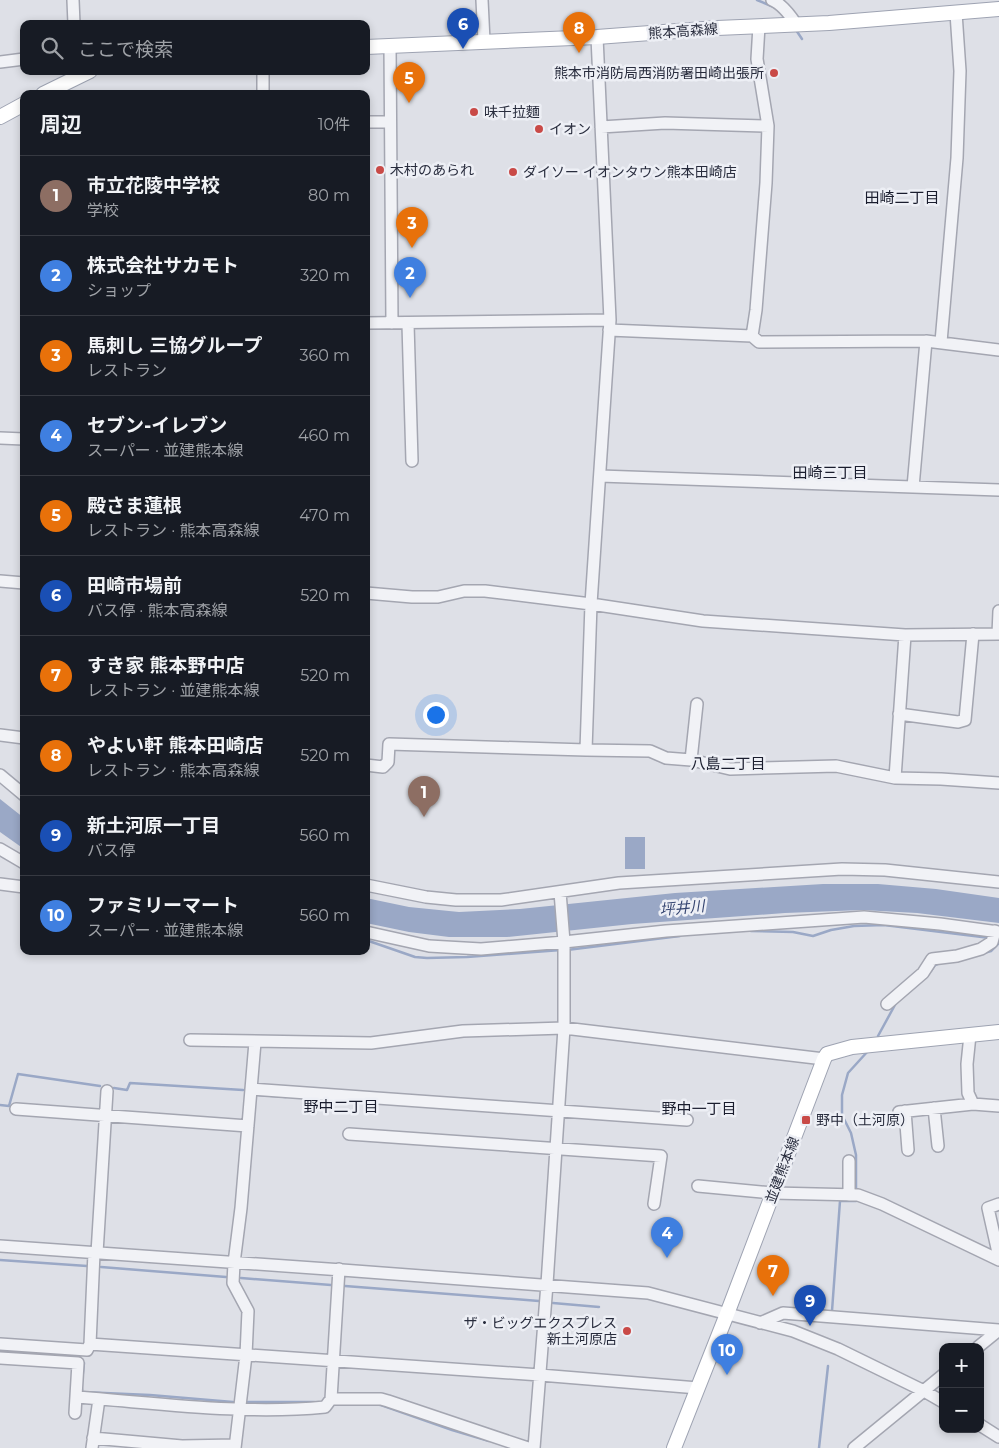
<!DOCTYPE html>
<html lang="ja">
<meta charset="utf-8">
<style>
body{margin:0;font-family:Montserrat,"Noto Sans JP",sans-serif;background:#242831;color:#f1f3f6}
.controls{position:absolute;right:15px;bottom:15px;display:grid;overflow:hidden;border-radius:10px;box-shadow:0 2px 8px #0003}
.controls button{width:45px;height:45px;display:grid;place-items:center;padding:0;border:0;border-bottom:1px solid #363941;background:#171b24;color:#f1f3f6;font:25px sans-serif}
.you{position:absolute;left:435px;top:714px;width:18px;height:18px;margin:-12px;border:4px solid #fff;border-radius:50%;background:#1a73e8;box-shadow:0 0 0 8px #1a73e833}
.badge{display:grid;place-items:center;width:32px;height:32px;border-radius:50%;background:#1a73e8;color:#fff;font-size:16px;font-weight:700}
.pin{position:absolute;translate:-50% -41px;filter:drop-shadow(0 1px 2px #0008)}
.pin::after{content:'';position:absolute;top:26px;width:18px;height:15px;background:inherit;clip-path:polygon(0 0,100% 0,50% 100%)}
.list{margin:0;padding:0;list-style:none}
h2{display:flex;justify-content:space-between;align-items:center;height:65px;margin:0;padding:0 20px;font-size:21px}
h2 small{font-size:16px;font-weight:400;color:#9ea1a6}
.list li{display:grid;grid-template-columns:32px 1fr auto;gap:15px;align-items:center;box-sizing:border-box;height:80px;padding:0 20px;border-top:1px solid #363941}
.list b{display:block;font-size:19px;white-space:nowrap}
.list p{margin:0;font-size:16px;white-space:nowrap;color:#9ea1a6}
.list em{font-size:16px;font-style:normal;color:#9ea1a6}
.icon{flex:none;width:28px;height:28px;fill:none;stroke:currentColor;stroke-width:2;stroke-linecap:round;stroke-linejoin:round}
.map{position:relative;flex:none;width:999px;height:1448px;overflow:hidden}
.search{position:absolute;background:#171b24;box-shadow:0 2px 8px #0003;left:20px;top:20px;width:350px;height:55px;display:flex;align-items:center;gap:12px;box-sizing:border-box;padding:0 18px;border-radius:10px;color:#9ea1a6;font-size:19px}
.panel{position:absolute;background:#171b24;box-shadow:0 2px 8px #0003;left:20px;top:90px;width:350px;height:865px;border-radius:10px}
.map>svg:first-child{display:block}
.water{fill:#9aa8c6}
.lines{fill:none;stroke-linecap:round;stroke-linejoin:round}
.stream{stroke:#9aa8c6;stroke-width:2.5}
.minor-casing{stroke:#a4a6b1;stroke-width:14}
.major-casing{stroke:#9ea3b2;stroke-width:16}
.minor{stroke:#f1f2f6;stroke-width:11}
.major{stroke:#fff;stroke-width:14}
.poi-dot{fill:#c94a47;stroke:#edeff5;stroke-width:2}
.labels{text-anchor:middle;stroke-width:5;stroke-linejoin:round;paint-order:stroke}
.street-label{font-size:14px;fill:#282c3d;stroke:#edeff5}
.poi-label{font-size:14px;fill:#282c3d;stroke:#edeff5;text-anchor:start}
.neighbourhood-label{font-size:15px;fill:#1a1d2e;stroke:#edeff5}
.water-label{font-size:15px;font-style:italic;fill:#344470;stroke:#edeff5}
</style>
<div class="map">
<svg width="999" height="1448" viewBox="0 0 999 1448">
<rect width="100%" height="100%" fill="#dee0e7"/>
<path class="water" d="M 0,799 L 24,818 L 24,849 L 0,832 Z
M 625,837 L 645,837 L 645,869 L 625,869 Z
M 823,884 L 878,884 L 936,889 L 999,898 L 999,923 L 917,913 L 862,910 L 785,913 L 632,924 L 507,937 L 449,937 L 409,932 L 366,923 L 366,898 L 409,907 L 459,912 L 520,909 L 675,893 Z"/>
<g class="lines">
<path class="stream" d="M 757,0 L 776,8
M 796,30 L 802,39
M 751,931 L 793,932 L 813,936 L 831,930 L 854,926 L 884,925 L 990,938
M 366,940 L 415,957 L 427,958 L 467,957 L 561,950
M 567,950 L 680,936
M 984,953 L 991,951 L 999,943
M 931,971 L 935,965 L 940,963
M 878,1036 L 896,1003
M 114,1088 L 127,1090 L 130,1083 L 243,1090
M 259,1095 L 286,1097
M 0,1105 L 9,1106 L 18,1074 L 100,1086
M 856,1188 L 856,1155 L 851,1133 L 842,1115 L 842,1095 L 848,1073 L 868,1051
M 0,1260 L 87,1266
M 101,1267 L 226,1277
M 241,1278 L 331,1285
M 345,1286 L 539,1301
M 553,1303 L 599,1307
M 832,1311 L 840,1201 L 856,1201
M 0,1350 L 78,1355
M 82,1381 L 84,1363
M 82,1389 L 82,1392 L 150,1395 L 233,1402
M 248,1402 L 314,1402
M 370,1404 L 381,1405 L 452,1430 L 489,1441
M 819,1448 L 828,1366"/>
<defs>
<path id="minor" d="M 73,0 L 74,24
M 482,0 L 484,41
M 772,0 C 782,4 790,15 796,24
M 390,46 L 392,323
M 0,62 L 24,59
M 263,71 L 263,94
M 366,122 L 390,122
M 601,127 L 665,123 L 768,126
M 366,323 L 610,320
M 408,324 L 412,461
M 609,330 L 752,336 L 759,342 L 926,341 L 999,350
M 752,336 L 756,310 L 766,183 L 768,126 L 757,59 L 759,26
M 941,342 L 957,158 L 960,71 L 956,13
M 0,438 L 24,439
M 600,476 L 999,490
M 913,487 L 926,341
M 0,581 L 24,583
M 366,593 L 412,597 L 438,597 L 464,591 L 485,591 L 591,604 L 703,621 L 905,635 L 999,634
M 998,634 L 999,611
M 899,714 L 958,722 L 965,720 L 973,634
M 0,735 L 24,738
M 586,750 L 591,604 L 610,320 L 597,37
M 691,760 L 697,704
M 366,765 L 383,767 L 388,762 L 389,744 L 586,750 L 650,751 L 666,758 L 691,760 L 730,769 L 836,766 L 895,778 L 941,779 L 999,783
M 0,775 L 24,795
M 895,778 L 905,635
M 0,849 L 24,863
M 0,884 L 24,887
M 366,885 L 426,897 L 456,900 L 501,900 L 619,883 L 842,869 L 885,870 L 999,882
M 366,932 L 429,946 L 481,949 L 564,942 L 666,931 L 864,917 L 940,924 L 999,932
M 887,1004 L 923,973 L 932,959 L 957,956 L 981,949 L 992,942 L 995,931
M 970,1035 L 967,1064 L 968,1093 L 973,1104 L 999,1106
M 190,1040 L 371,1043 L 463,1031 L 564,1028 L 824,1059
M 251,1089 L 687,1120
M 934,1108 L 938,1146
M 16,1109 L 248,1126
M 905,1111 L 908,1150
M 899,1112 L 973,1104
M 349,1134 L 661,1156 L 654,1204
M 698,1186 L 773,1193 L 858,1195 L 882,1204 L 999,1260
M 849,1195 L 849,1161
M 999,1204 L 988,1208 L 999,1257
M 0,1246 L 342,1270 L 648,1293 L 793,1331 L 838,1349 L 924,1391 L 943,1402
M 97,1253 L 107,1091
M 339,1269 L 331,1399 L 381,1399 L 388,1401 L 528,1448
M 760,1323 L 783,1313 L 999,1330
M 0,1344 L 87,1350 L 90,1344 L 94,1253
M 90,1344 L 540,1375 L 698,1388
M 978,1347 L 999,1330
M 0,1358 L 78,1363 L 75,1413
M 76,1397 C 158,1403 243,1415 325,1407 L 331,1399
M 980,1425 L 999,1437
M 93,1438 L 182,1446 L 235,1445
M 92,1448 L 99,1399
M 235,1448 L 246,1355 L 248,1311 L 233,1283 L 234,1263 L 241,1208 L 255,1042
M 534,1448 L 547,1284 L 564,1028 L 564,942 L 560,892
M 854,1448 L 943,1375"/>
<path id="major" d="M 366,47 L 597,37 L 717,28 L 829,23 L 999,9
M 43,94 L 90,71
M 0,117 L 24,104
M 674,1448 L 727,1314 L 824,1059 L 827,1054 L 852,1047 L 999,1032"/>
</defs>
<use href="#minor" class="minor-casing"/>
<use href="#major" class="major-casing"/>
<use href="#minor" class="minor"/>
<use href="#major" class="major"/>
</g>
<g class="poi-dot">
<circle cx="774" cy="73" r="5"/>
<circle cx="474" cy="112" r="5"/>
<circle cx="539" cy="129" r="5"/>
<circle cx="380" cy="170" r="5"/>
<circle cx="513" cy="172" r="5"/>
<rect x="801" y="1115" width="10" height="10" rx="2.5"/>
<circle cx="627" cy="1331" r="5"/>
</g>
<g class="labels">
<g class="street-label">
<text transform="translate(683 31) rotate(-4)" y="5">熊本高森線</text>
<text transform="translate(782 1170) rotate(-69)" y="5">並建熊本線</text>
</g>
<g class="poi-label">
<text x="764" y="78" text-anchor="end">熊本市消防局西消防署田崎出張所</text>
<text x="484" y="117">味千拉麵</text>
<text x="549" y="134">イオン</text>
<text x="390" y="175">木村のあられ</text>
<text x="523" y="177">ダイソー イオンタウン熊本田崎店</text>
<text x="816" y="1125">野中（土河原）</text>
<text x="617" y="1328" text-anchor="end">ザ・ビッグエクスプレス<tspan x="617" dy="16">新土河原店</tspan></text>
</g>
<g class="neighbourhood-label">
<text x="902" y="203">田崎二丁目</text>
<text x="830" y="478">田崎三丁目</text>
<text x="728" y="769">八島二丁目</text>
<text x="341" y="1112">野中二丁目</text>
<text x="699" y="1114">野中一丁目</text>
</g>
<g class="water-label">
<text transform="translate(682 908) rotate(-5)" y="5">坪井川</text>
</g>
</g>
</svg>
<div class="controls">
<button>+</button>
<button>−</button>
</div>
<div class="you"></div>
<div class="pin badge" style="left:424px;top:817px;background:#8d6e63">1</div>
<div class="pin badge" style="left:410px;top:298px;background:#3f7fe0">2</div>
<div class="pin badge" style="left:412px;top:248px;background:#e8710a">3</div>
<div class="pin badge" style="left:667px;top:1258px;background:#3f7fe0">4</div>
<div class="pin badge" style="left:409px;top:103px;background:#e8710a">5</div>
<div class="pin badge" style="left:463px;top:49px;background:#1a4fb4">6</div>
<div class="pin badge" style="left:773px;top:1296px;background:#e8710a">7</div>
<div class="pin badge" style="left:579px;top:53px;background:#e8710a">8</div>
<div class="pin badge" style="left:810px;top:1326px;background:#1a4fb4">9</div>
<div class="pin badge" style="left:727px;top:1375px;background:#3f7fe0">10</div>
<div class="search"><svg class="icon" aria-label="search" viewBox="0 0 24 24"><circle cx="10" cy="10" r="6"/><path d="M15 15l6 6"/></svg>ここで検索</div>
<section class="panel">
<h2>周辺<small>10件</small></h2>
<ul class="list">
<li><span class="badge" style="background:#8d6e63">1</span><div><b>市立花陵中学校</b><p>学校</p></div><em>80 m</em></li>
<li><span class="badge" style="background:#3f7fe0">2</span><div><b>株式会社サカモト</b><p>ショップ</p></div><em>320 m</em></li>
<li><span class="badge" style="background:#e8710a">3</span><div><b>馬刺し 三協グループ</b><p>レストラン</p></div><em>360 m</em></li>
<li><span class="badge" style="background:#3f7fe0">4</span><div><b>セブン-イレブン</b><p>スーパー · 並建熊本線</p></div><em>460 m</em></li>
<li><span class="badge" style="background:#e8710a">5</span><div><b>殿さま蓮根</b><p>レストラン · 熊本高森線</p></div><em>470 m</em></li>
<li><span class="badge" style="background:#1a4fb4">6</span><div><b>田崎市場前</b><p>バス停 · 熊本高森線</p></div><em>520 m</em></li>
<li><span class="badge" style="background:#e8710a">7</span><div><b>すき家 熊本野中店</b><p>レストラン · 並建熊本線</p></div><em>520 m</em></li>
<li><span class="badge" style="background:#e8710a">8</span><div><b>やよい軒 熊本田崎店</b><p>レストラン · 熊本高森線</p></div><em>520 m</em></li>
<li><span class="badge" style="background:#1a4fb4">9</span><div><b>新土河原一丁目</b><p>バス停</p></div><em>560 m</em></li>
<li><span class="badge" style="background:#3f7fe0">10</span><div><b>ファミリーマート</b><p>スーパー · 並建熊本線</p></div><em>560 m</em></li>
</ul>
</section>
</div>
